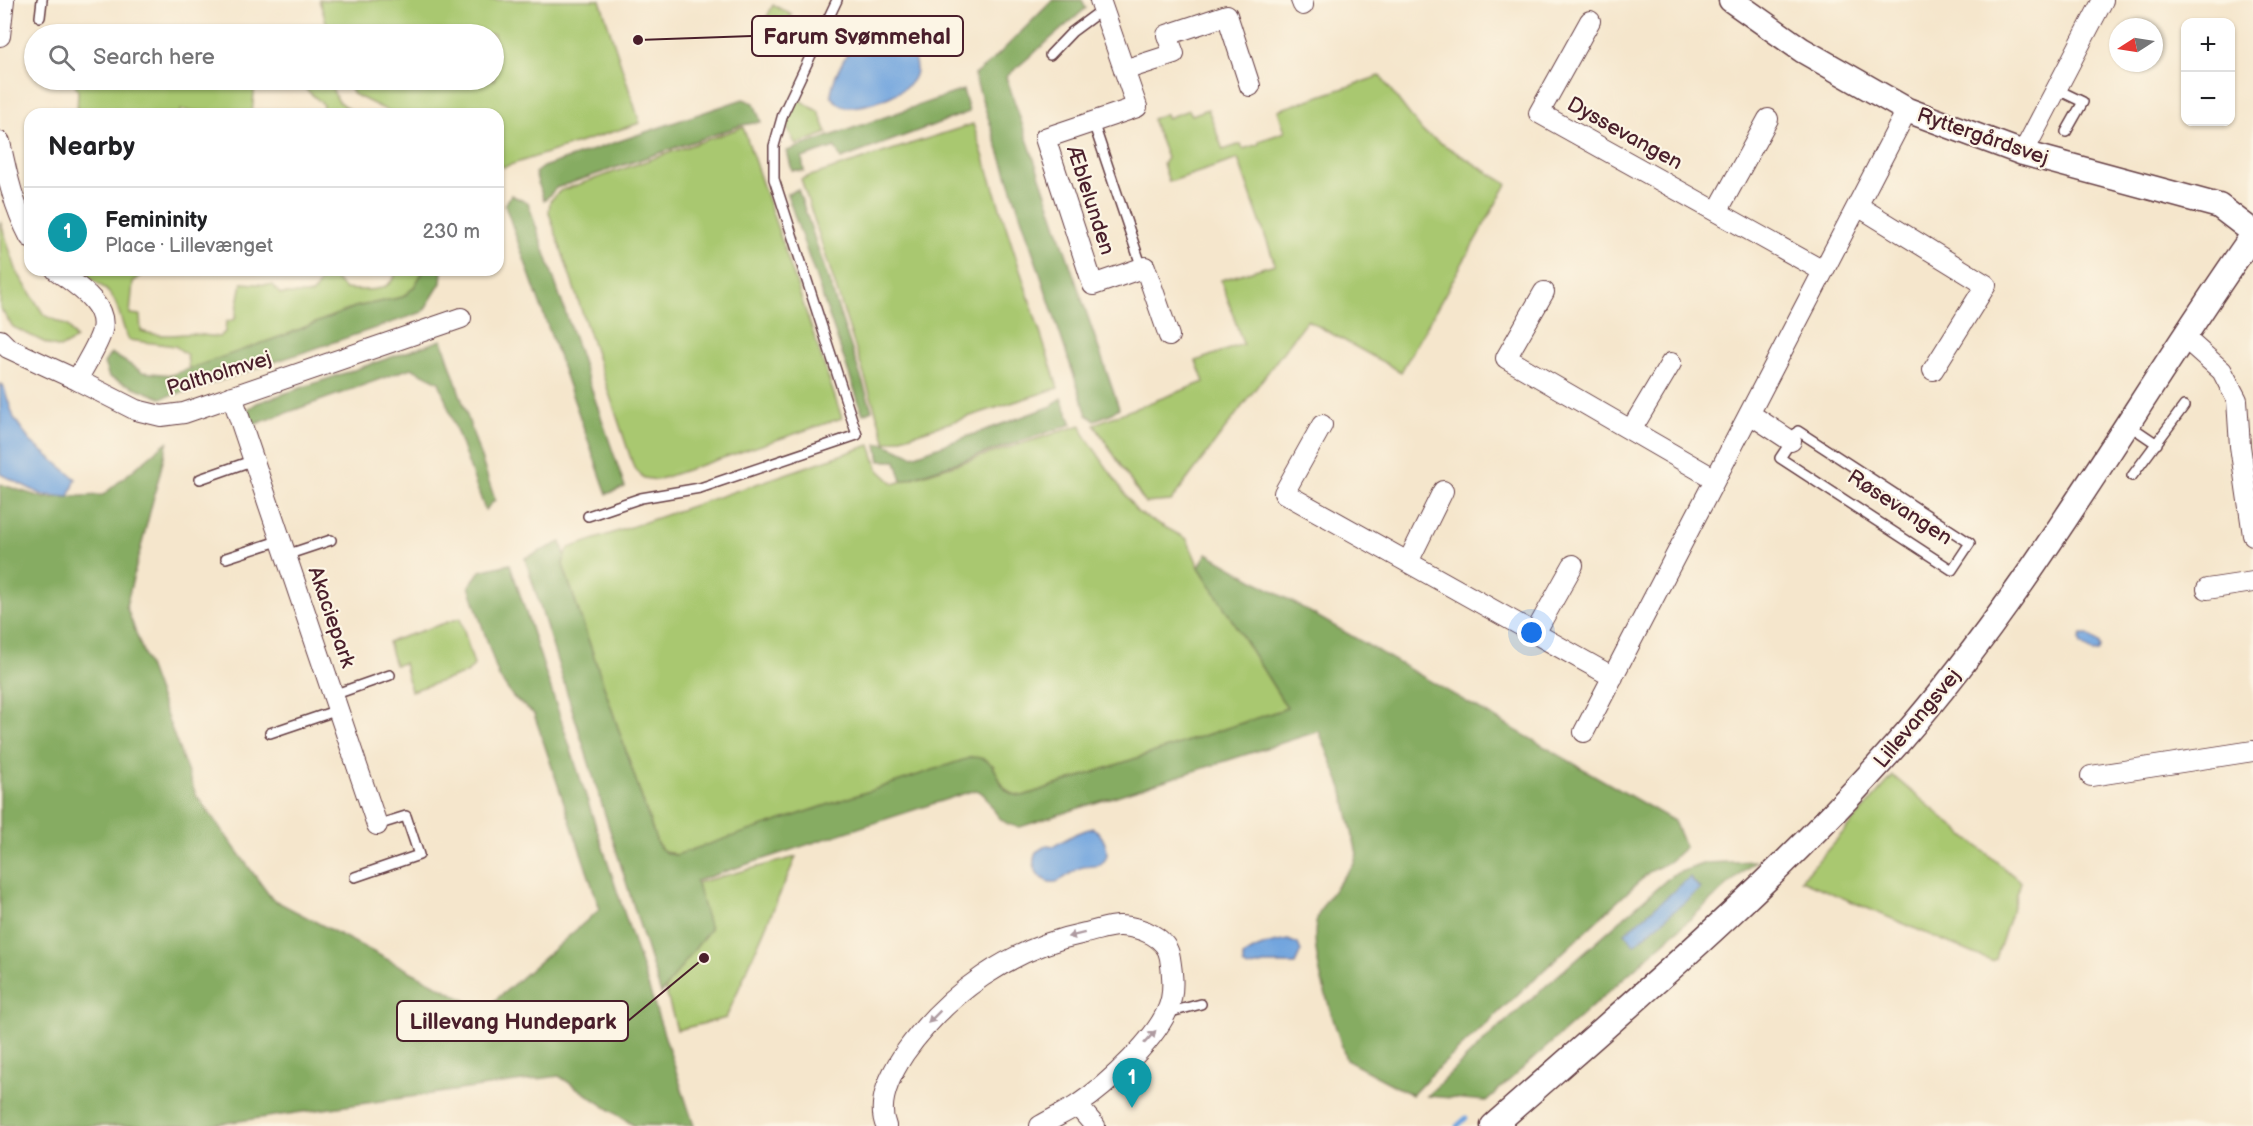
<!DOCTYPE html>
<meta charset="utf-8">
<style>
body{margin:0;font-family:"Balsamiq Sans",sans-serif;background:#f2f2f2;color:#202124}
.controls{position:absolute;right:18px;top:18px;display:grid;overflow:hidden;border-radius:12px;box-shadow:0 2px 4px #0004}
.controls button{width:54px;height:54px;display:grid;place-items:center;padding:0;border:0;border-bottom:2px solid #e0e0e0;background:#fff;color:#202124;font:30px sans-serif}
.compass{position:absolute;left:2109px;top:18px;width:54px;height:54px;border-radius:50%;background:#fff;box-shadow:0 2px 4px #0004;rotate:258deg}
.you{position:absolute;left:1532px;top:633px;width:21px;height:21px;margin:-15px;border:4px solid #fff;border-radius:50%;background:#1a73e8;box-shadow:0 0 0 9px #1a73e833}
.badge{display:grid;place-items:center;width:39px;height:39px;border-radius:50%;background:#d93025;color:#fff;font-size:20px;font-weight:700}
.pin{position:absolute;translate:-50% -50px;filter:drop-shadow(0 2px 3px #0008)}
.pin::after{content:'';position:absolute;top:32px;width:21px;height:18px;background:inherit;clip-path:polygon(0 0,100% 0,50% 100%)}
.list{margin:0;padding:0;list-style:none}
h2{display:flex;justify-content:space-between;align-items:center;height:78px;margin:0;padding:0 24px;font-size:26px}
h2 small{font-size:20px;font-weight:400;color:#757577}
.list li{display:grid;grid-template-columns:39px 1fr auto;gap:18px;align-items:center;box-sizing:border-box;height:90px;padding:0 24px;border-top:2px solid #e0e0e0}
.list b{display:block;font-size:22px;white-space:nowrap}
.list p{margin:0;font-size:20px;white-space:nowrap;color:#757577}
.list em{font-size:20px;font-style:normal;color:#757577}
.icon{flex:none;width:33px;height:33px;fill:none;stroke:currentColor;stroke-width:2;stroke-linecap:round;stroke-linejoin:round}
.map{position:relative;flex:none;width:2253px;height:1126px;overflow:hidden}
.search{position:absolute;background:#fff;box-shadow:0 2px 4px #0004;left:24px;top:24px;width:480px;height:66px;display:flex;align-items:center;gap:15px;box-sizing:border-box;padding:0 21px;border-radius:33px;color:#757577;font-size:22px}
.panel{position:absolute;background:#fff;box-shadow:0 2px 4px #0004;left:24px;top:108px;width:480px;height:168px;border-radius:18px}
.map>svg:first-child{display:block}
.green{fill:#a9c86f;stroke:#7a744d;stroke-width:1.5}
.forest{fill:#86ac62;stroke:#686646;stroke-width:1.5}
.water{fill:#72a5de;stroke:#5e6284;stroke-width:1.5}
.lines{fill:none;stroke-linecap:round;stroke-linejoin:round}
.stream{stroke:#72a5de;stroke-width:5}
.service-casing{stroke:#643d43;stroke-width:12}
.minor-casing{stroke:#643d43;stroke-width:22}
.tertiary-casing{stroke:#643d43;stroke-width:27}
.service{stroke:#fff;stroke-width:9}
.minor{stroke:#fff;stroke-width:20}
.tertiary{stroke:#fff;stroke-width:24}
.oneway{fill:#ae9aa0}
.labels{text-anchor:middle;stroke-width:4.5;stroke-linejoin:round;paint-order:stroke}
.street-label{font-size:21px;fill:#4a1f2b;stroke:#fcf5e5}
.leader{fill:none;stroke:#4a1f2b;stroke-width:2}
.callout-dot{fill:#4a1f2b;stroke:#fcf5e5;stroke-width:2}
.callout{fill:#fcf5e5;stroke:#4a1f2b;stroke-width:2}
.callout-label{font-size:22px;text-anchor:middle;font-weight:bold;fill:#4a1f2b}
</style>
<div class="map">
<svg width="2253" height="1126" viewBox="0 0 2253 1126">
<rect width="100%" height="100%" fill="#fcf5e5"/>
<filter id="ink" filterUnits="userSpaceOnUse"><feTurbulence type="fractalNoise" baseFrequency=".0167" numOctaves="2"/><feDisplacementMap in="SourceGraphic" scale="12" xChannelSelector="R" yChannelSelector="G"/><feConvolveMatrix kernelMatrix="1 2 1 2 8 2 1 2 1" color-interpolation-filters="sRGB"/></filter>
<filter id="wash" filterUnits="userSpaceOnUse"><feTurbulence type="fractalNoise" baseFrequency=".008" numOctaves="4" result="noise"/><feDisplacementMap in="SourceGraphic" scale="24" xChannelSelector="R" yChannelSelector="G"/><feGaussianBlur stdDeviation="1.35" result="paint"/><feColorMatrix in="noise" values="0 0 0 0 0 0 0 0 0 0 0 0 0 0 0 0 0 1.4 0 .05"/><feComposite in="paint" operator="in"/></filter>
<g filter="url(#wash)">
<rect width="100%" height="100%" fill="#f5e6cc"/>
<path class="green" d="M 319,0 L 600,0 L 640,123 L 504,167 L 498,164 L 498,114 L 394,114 L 353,94 L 345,80 L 494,80 L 494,34 L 330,34 Z
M 773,5 L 792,15 L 777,46 L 757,36 Z
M 1380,76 L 1423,132 L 1507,184 L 1401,372 L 1307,320 L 1171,501 L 1145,503 L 1094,424 L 1204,382 L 1196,361 L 1243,344 L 1221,280 L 1275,264 L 1238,159 L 1169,182 L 1163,164 L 1167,158 L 1152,119 L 1166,114 L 1167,118 L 1189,110 L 1192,115 L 1208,109 L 1223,150 L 1241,144 L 1243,149 L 1259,144 L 1259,141 L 1285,132 L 1278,110 Z
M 75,80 L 329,80 C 337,102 337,103 358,114 L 322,114 L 323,104 L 303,87 L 255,83 L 252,114 L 217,114 L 181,110 L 181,114 L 77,114 L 78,91 L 75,84 Z
M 797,98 L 819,112 L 827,133 L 796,145 L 785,124 Z
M 973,124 L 1058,388 L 886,443 L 801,179 Z
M 743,127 L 842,418 L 657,480 L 644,478 L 634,468 L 549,213 L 550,201 L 560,191 Z
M 0,221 L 17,272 L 44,315 L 68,326 L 76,339 L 60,348 L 50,345 L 13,327 L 0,308 Z
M 78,270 L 149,270 L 133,282 L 130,314 L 140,315 L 141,331 C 156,336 169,336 184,334 C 195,333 208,336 219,337 L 225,332 L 226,322 L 235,319 L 242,283 L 273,285 L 280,294 L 312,294 L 317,288 L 320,280 L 333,277 L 345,289 C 365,290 391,295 397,270 L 424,270 L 414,287 L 403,297 L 355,307 L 288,334 L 189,370 L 187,355 L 175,346 L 129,340 C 122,328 121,313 114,300 C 106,286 91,279 78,270 Z
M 1081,425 L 1084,434 L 1137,512 L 1187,539 L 1199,567 L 1287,708 L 1023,796 C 1004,795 1000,781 993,765 L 676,855 L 662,850 L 657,843 L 563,565 L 565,555 L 569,548 L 870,445 L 878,469 L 894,484 Z
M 460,618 L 474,665 L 467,673 L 411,691 L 404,663 L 395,665 L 388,642 Z
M 1893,776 L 2021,882 L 1996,959 L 1991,961 L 1801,880 Z
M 796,857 L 726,1018 L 677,1030 L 639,898 Z"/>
<path class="forest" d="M 1053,0 L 1082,0 L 1086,8 L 1006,77 L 1119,408 L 1110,414 L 1095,420 L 1087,415 L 974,75 L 994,59 Z
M 963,90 L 969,112 L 841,159 L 835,147 L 802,158 L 804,171 L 792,170 L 787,151 Z
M 743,99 L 754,103 L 761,122 L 742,125 L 556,188 L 544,201 L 535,173 L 543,167 Z
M 798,189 L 872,410 L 863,414 L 787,194 Z
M 511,195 L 528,203 L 625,487 L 607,494 L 505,205 Z
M 424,270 L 442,270 L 441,283 L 423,312 L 195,389 L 161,398 L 109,377 L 104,363 L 111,353 L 142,372 L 171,375 L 288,334 L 355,307 L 403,297 L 414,287 Z
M 442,340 L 495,500 L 485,510 L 439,382 L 411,368 L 250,426 L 247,410 L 257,403 Z
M 1061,398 L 1072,424 L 902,481 L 896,461 L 880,461 L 877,444 L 885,444 L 913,456 L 1052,406 Z
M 168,441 L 126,606 L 196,795 L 272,899 L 484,1010 L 600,909 L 534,714 L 513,697 L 499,677 L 469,586 L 480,571 L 510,564 L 694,1126 L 633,1125 L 559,1076 L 204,1126 L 0,1126 L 0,484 L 44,498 L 103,495 Z
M 561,542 L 565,555 L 563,565 L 657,843 C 662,851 666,854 676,855 L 972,757 C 1008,758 989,795 1023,796 L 1287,708 L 1199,567 L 1207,553 L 1674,821 L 1685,847 L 1669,862 L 1649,872 L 1428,1078 L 1412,1095 L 1346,1060 C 1336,1024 1304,946 1319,913 C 1325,899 1344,877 1354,864 L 1357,854 L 1342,788 L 1319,731 L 1020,827 C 990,825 993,793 975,790 L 696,881 L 710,929 L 661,994 L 525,558 Z
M 1755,861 L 1486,1101 L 1427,1096 L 1488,1037 L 1672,875 L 1705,863 Z"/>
<path class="water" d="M 885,22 C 898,29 902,36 909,49 C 914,57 918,66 915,75 C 909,94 865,108 846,107 C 840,106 835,101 831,97 C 831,77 854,37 871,26 C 875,23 881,23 885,22 Z
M 0,384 L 3,385 L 14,418 L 30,441 L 76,479 L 69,497 L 43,495 L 0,474 Z
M 2082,635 L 2088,635 L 2099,643 L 2100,648 L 2098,652 L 2093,653 L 2081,644 L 2080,638 Z
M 1092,828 C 1103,832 1113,855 1102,863 C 1096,868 1090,865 1083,867 C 1068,870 1056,895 1038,874 C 1033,867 1033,859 1036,852 L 1047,845 L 1054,846 L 1077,833 Z
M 1690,877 L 1700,889 L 1634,945 L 1625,933 Z
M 1288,940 L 1298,944 L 1301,951 L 1295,964 L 1264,964 L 1248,968 L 1243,965 L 1243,957 C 1256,946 1271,943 1288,940 Z"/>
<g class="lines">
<path class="stream" d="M 1457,1126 L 1466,1118"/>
</g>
</g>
<g filter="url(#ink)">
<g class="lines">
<defs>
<path id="service" d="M 40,17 L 42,0
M 1050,55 L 1072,32 L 1103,9
M 2056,89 L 2083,102 L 2066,132
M 1093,122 L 1142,268
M 2129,425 L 2157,444
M 1798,431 L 1970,543 L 1952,570 L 1780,458 Z
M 2132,476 L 2184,406
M 200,479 L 254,460
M 588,516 L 641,498 L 700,488 L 857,435 L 774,179 L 774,146 L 783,114 L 837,0
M 286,555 L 331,540
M 226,558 L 281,540
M 333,695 L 390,675
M 270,733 L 338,710
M 355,877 L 419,855 L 406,816 L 377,825
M 1167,1013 L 1201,1004"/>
<path id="minor" d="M 1100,0 L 1137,107 L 1045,138 L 1093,285 L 1145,267 L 1169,336
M 1301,0 L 1303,5
M 1590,21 L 1539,113 L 1823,271
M 0,36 L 4,0
M 1124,70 L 1174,54 L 1167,35 L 1227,15 L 1250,86
M 0,142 C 7,176 14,207 30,237
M 2023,153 L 2103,0
M 1858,206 L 1986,285 L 1933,370
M 1717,212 L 1768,119
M 56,270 C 74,284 108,303 102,330 C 99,344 84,366 77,380
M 1544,292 L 1506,358 L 1715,479
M 2185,338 L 2222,371 L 2237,400 L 2240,446 L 2253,535
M 0,340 L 8,348 L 77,380 L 136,410 L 161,416 L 184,413 L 461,318
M 232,396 L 377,825
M 1750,414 L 1791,441
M 1322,425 L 1284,493 L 1613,677
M 1631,430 L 1671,363
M 1408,562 L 1443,491
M 2207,589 L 2253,582
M 1535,633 L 1573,565
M 1584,732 L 1907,110
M 2091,776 L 2253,751
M 1077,1105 L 1095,1126
M 886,1126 C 876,1102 891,1074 904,1054 C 947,993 1011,948 1085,933 C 1096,931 1110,925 1121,926 C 1141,927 1167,937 1170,958 C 1172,971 1174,985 1171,999 C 1164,1034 1105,1087 1076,1106 C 1064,1113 1052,1119 1040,1126"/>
<path id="tertiary" d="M 1731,0 L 1802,50 L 1907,110 L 2023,153 L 2219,206 L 2253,232
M 1493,1126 C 1632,1003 1775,883 1897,744 C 2034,588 2134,404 2253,235"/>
</defs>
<use href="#service" class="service-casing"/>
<use href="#minor" class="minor-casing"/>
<use href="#tertiary" class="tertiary-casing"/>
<use href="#service" class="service"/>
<use href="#minor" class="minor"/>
<use href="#tertiary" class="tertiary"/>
</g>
<defs><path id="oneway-solid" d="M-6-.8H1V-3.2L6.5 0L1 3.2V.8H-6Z" transform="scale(1.5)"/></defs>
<g class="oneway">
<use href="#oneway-solid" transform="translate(1076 935) rotate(166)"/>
<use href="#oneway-solid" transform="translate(934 1017) rotate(135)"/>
<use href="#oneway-solid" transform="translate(1150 1037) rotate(-48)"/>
</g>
</g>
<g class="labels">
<g class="street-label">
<text transform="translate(1625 133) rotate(29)" y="7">Dyssevangen</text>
<text transform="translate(1983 136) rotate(19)" y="7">Ryttergårdsvej</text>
<text transform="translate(1091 200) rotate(72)" y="7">Æblelunden</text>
<text transform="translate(219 373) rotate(-17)" y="7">Paltholmvej</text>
<text transform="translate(1900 507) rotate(33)" y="7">Røsevangen</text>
<text transform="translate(332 617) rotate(71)" y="7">Akaciepark</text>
<text transform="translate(1917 718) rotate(-50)" y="7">Lillevangsvej</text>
</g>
</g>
<path class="leader" d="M638 40L752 36M704 958L628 1021"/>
<g class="callout-dot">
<circle cx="638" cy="40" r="6"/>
<circle cx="704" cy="958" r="6"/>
</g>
<g class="callout">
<rect x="752" y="16" width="211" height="40" rx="6"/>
<rect x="397" y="1001" width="231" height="40" rx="6"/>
</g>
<g class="callout-label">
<text x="857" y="44">Farum Svømmehal</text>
<text x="513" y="1029">Lillevang Hundepark</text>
</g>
</svg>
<div class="controls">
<button>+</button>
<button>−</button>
</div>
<svg class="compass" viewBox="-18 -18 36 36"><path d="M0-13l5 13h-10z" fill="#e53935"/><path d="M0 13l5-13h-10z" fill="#757577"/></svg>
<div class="you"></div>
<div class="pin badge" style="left:1132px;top:1108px;background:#0f9aa8">1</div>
<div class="search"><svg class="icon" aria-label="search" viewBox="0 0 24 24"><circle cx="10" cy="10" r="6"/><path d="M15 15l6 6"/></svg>Search here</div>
<section class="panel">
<h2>Nearby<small></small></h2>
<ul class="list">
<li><span class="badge" style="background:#0f9aa8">1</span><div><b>Femininity</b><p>Place · Lillevænget</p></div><em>230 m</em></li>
</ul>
</section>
</div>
